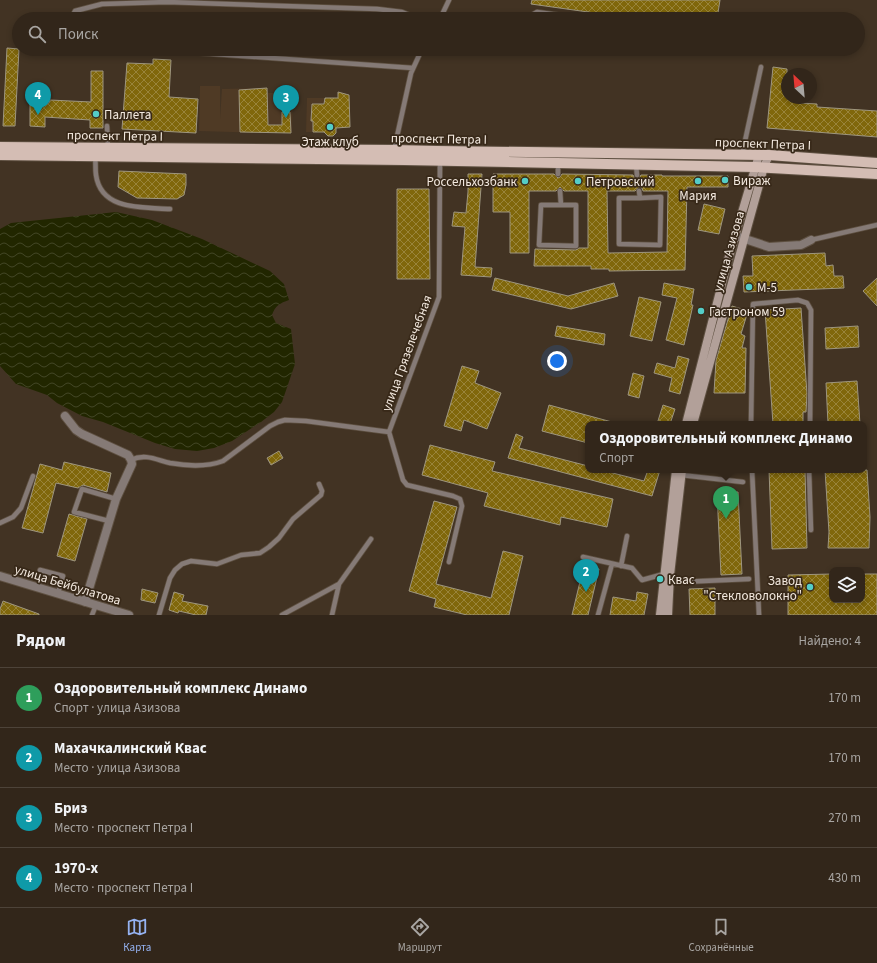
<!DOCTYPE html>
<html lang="ru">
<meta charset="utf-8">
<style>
body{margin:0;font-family:"Source Sans 3",sans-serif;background:#3d3227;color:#f1f3f6}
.controls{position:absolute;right:12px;bottom:12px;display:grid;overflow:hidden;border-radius:8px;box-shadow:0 2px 6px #0003}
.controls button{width:36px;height:36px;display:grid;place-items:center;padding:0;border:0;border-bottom:1px solid #4d4339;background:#32261a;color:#f1f3f6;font:20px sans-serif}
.compass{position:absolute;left:781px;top:68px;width:36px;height:36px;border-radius:50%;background:#32261a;box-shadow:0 2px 6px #0003;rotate:334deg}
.you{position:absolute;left:557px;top:361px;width:14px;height:14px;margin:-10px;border:3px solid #fff;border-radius:50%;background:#1a73e8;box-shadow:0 0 0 6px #1a73e833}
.badge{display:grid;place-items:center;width:26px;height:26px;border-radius:50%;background:#95b2f1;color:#fff;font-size:13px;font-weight:700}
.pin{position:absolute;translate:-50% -33px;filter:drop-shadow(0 1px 2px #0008)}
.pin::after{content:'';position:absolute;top:21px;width:14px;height:12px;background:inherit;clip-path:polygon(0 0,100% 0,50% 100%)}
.popup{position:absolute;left:585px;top:421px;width:282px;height:52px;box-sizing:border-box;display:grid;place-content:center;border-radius:8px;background:#32261a;filter:drop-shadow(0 1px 3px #0005);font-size:13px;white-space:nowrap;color:#a8a5a2}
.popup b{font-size:15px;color:#f1f3f6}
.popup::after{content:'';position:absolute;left:50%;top:100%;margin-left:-8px;border:8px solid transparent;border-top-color:#32261a}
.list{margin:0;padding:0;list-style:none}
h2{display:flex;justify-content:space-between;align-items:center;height:52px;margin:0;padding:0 16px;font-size:17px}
h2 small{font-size:13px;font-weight:400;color:#a8a5a2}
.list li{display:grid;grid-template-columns:26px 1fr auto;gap:12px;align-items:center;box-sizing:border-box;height:60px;padding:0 16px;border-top:1px solid #4d4339}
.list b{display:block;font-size:15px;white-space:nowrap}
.list p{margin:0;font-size:13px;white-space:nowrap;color:#a8a5a2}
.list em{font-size:13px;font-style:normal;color:#a8a5a2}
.icon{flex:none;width:22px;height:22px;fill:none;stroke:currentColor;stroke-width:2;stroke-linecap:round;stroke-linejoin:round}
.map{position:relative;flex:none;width:877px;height:615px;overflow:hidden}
.search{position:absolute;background:#32261a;box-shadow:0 2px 6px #0003;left:12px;right:12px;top:12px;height:44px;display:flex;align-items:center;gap:10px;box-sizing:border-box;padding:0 14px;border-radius:22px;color:#a8a5a2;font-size:15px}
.sheet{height:292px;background:#32261a}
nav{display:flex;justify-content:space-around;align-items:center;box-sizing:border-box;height:56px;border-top:1px solid #4d4339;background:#32261a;font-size:11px;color:#a8a5a2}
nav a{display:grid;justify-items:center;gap:2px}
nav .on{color:#95b2f1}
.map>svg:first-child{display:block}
.built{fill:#4f3a25}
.water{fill:url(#water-waves)}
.building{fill:url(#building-cross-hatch);stroke:#9e967f;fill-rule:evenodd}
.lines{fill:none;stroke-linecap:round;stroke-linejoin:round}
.lane-casing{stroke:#5e5041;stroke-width:6}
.street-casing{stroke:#5e5041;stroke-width:10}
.secondary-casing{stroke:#5e5041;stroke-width:10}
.primary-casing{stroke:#5e5041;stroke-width:12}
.lane{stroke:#857a76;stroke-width:4.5}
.street{stroke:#857a76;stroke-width:8}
.secondary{stroke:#b2a099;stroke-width:8}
.primary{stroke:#d4bdb4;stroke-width:10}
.poi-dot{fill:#54cdc7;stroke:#382919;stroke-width:1.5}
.labels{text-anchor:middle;stroke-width:3.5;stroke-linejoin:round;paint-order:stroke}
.poi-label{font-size:13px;fill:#f3e9df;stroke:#382919;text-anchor:start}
.street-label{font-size:13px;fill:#f3e9df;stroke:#382919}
</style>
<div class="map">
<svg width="877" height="615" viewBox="0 0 877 615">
<defs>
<pattern id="water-waves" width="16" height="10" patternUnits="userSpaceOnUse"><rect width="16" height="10" fill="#212600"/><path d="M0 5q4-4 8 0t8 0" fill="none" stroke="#424625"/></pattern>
<pattern id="building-cross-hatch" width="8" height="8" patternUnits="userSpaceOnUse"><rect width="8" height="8" fill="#80670b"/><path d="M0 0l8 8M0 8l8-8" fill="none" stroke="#99843a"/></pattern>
</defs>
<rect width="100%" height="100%" fill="#423323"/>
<path class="built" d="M 200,86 L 220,86 L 220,119 L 222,89 L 267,88 L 268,119 L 268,93 L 293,93 L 292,132 L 268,133 L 199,131 Z
M 307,98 L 325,98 L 324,132 L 306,132 Z"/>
<path class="water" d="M 116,212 L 152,220 L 202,239 L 270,271 L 284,284 L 289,300 C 280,303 275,306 272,315 L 276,323 L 291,329 L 295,364 L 282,402 L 274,412 L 261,422 L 232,441 L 214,448 L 197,451 L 175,449 L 155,443 L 103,422 L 82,416 L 57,403 L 47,395 L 16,384 L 0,366 L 0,229 L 11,223 Z"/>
<path class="building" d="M 532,0 L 720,0 L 717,19 L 638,19 L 531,4 Z
M 7,48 L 19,49 L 15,126 L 3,126 Z
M 153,59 L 171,60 L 169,97 L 198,99 L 196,133 L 122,129 L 127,63 L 153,64 Z
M 773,67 L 787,69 L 787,98 L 800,98 L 800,103 L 817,104 L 817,107 L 877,111 L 877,137 L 767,128 Z
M 91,71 L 103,71 L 103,128 L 90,128 L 90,120 L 45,117 L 45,127 L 30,126 L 30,103 L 49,103 L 50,100 L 91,102 Z
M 267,88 L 268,125 L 282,125 L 282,112 L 290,112 L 291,133 L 240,132 L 239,90 Z
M 338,92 L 349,95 L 350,127 L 336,128 L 336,133 L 333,136 L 328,136 L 324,132 L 313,132 L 313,121 L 311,121 L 312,104 L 324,104 L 325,98 L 338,98 Z
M 119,171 L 186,174 L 186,185 L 184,195 L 177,199 L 137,198 L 118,187 Z
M 468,174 L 482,174 L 475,267 L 492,268 L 491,277 L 461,275 L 465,227 L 452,226 L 454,212 L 466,213 L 468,192 Z
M 493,174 L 554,174 L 558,178 L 560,177 L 562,174 L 633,175 L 634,177 L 637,179 L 639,178 L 641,175 L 662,175 L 662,176 L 728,176 L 728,187 L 687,187 L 685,270 L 609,271 L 609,269 L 591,269 L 591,266 L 534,266 L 535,249 L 576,250 L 579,248 L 588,248 L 588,191 L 564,191 L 560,187 L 556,191 L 529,191 L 529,253 L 510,253 L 510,212 L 493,212 ZM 639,187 L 642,188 L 643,191 L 668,191 L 667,252 L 608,253 L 607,191 L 635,191 Z
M 397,189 L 429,189 L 430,279 L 397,279 Z
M 704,204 L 725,209 L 719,234 L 698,230 Z
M 825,253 L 826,266 L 833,265 L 834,276 L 843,276 L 844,288 L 744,292 L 743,276 L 753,276 L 752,256 Z
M 495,278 L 568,296 L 614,283 L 618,296 L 571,309 L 492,290 Z
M 877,278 L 877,306 L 863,291 Z
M 664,283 L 694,289 L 691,305 L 693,305 L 684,345 L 666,340 L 677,298 L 662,295 Z
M 639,297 L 661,302 L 652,341 L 630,336 Z
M 732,306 L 748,311 L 741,334 L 745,336 L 742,348 L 746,348 L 745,393 L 714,393 L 716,360 Z
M 801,308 L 807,394 L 806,412 L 803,412 L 803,424 L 773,424 L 765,310 Z
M 557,326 L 605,334 L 604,345 L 555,336 Z
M 858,326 L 859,347 L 826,349 L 825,328 Z
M 678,356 L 689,359 L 680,394 L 669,391 L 672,378 L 654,373 L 657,363 L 675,368 Z
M 462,366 L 479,371 L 475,383 L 501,393 L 487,429 L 464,420 L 461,431 L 444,426 Z
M 633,373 L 644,376 L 639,398 L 628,395 Z
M 857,381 L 860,424 L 828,424 L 826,383 Z
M 549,405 L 612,422 L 611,424 L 588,424 L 588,443 L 542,431 Z
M 663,405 L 675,409 L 670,424 L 657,424 Z
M 516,434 L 523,437 L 519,448 L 588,466 L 588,470 L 601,470 L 644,481 L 648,470 L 660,470 L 652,496 L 508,458 Z
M 430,445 L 495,462 L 492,471 L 613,499 L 607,527 L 561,517 L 560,525 L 484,506 L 488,493 L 422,475 Z
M 279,451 L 283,458 L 271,465 L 267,458 Z
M 64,462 L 111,473 L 107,492 L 83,485 L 78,488 L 56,483 L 43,533 L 22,528 L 40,464 L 62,470 Z
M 769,470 L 805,470 L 807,548 L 772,549 Z
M 825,470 L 867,470 L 870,517 L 869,548 L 828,548 L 829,532 Z
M 738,492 L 742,574 L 721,575 L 717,493 Z
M 434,501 L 457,507 L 436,584 L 491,598 L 503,551 L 523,556 L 509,615 L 467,615 L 434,607 L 436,599 L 409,591 Z
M 69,514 L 87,519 L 75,561 L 57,556 Z
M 584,565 L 599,569 L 588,615 L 572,615 Z
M 832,574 L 832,600 L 862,600 L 862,574 L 877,574 L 877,615 L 788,615 L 788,575 Z
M 715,588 L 715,615 L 690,615 L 689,589 Z
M 142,589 L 158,593 L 155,603 L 141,600 Z
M 174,592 L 184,595 L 182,601 L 208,606 L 206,615 L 196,615 L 179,611 L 178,613 L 169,610 Z
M 637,592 L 648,594 L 644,615 L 610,615 L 613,597 L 636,601 Z
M 3,601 L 39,614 L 39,615 L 0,615 L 0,609 Z"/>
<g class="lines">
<defs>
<path id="lane" d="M 443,14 L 449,19
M 71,19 L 75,11 L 102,4 L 167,2 L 377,9 L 402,12 L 419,19
M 440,19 L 449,0
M 525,19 L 537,12 L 580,18
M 142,49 L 413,68
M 107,126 L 108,148
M 394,150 L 411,73 L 422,49
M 742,155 L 761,67
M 95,156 C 96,162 95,168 96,175 C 101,211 143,207 170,209
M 440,161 L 439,297 L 389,432 L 403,480 L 407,485 L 453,496 L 460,499 L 462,506 L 449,562
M 558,163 L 558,174
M 636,165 L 637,175
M 560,191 L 561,205 L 576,205 L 576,246 L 539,245 L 541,205 L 561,205
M 639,191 L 640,198 L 661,197 L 660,245 L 619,244 L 619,198 L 640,198
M 811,240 L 877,225
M 751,424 L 753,304 L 798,300 L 807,303 L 811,310 L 810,424
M 131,460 C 145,453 157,460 170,463 C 187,466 207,467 223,461 L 270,426 L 278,422 L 285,420 L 306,421 L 389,432
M 752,470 L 759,615
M 809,470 L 811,530
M 681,475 L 743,482
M 109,521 L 74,512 L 82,489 L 116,499
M 0,523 L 13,517 L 21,508 L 33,476
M 583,557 L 632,568 L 642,580 L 664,574 L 670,575 L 680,582 L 749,579
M 621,566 L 627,536
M 40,570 L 63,576 L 58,593
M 92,615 L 96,605
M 159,615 L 170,578 L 175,570 L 182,564 L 191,561 L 217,564 L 241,555 L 260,553 L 269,547 L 279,538 L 293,519 L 321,495 L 322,491 L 319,484
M 282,615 L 339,584 L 371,539
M 332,615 L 339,584
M 598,615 L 612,564"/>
<path id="street" d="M 736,236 L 769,247 L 801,245 L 811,240
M 65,416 L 76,430 L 82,434 L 128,455 L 131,460 L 132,464 L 116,499 L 85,602
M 0,576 L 129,615"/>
<path id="secondary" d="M 686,424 L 728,260 L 759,155
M 693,424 L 764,167 L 769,155
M 660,615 L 676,470
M 668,615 L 670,575 L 682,470"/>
<path id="primary" d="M 0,147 L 394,150 L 437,151 L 769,155 L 877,163
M 0,155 L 404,160 L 755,167 L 877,174"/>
</defs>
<use href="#lane" class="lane-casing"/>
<use href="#street" class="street-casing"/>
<use href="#secondary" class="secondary-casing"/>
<use href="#primary" class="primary-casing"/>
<use href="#lane" class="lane"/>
<use href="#street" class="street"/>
<use href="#secondary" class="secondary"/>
<use href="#primary" class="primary"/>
</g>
<g class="poi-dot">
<circle cx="96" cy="114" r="4"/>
<circle cx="330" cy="127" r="4"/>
<circle cx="725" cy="180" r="4"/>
<circle cx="525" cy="181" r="4"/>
<circle cx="578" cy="181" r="4"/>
<circle cx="698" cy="181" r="4"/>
<circle cx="749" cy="287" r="4"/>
<circle cx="701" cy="311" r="4"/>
<circle cx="660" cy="579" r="4"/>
<circle cx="810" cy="587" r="4"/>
</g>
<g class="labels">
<g class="poi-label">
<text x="104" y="119">Паллета</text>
<text x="330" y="146" text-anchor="middle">Этаж клуб</text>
<text x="733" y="185">Вираж</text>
<text x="517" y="186" text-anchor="end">Россельхозбанк</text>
<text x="586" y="186">Петровский</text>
<text x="698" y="200" text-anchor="middle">Мария</text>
<text x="757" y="292">М-5</text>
<text x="709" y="316">Гастроном 59</text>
<text x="668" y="584">Квас</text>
<text x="802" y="585" text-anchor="end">Завод<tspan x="802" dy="15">"Стекловолокно"</tspan></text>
</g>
<g class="street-label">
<text transform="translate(115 135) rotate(1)" y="5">проспект Петра I</text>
<text transform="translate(439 138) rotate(1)" y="5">проспект Петра I</text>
<text transform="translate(763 143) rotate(2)" y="5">проспект Петра I</text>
<text transform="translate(728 251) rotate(-74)" y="5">улица Азизова</text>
<text transform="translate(406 353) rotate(-70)" y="5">улица Грязелечебная</text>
<text transform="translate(68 584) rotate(17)" y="5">улица Бейбулатова</text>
</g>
</g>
</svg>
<div class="controls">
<button><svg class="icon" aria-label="layers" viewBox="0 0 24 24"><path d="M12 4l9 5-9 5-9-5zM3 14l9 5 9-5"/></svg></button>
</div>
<svg class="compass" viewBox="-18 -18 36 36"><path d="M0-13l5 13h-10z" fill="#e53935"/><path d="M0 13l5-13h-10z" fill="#a8a5a2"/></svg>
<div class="you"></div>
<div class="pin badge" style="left:726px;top:519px;background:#2e9e5b">1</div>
<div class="popup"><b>Оздоровительный комплекс Динамо</b>Спорт</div>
<div class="pin badge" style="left:586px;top:592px;background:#0f9aa8">2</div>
<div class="pin badge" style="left:286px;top:118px;background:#0f9aa8">3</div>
<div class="pin badge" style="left:38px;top:115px;background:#0f9aa8">4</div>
<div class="search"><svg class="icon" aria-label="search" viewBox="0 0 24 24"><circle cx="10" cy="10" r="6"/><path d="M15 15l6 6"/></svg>Поиск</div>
</div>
<section class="sheet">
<h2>Рядом<small>Найдено: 4</small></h2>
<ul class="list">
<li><span class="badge" style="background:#2e9e5b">1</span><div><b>Оздоровительный комплекс Динамо</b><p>Спорт · улица Азизова</p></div><em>170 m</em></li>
<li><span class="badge" style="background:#0f9aa8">2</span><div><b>Махачкалинский Квас</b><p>Место · улица Азизова</p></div><em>170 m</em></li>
<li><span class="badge" style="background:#0f9aa8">3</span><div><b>Бриз</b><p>Место · проспект Петра I</p></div><em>270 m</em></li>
<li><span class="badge" style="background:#0f9aa8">4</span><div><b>1970-х</b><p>Место · проспект Петра I</p></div><em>430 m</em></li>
</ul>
</section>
<nav>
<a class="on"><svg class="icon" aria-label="map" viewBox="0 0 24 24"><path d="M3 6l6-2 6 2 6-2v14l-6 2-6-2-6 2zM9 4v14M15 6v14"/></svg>Карта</a>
<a><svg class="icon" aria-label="directions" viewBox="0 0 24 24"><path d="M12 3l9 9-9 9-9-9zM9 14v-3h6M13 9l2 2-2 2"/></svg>Маршрут</a>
<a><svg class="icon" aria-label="saved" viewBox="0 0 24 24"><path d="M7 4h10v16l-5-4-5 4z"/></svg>Сохранённые</a>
</nav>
